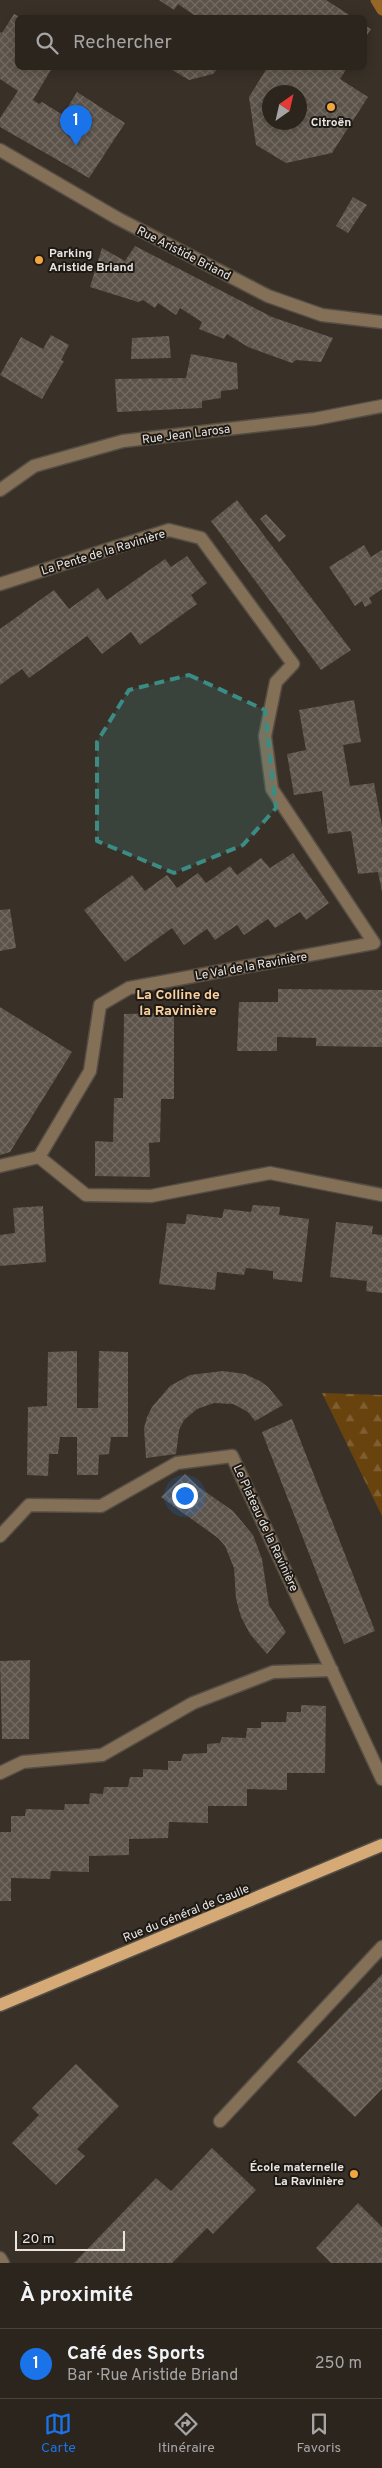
<!DOCTYPE html>
<html lang="fr">
<meta charset="utf-8">
<style>
body{margin:0;font-family:Overpass,sans-serif;background:#37312b;color:#f1f3f6}
.compass{position:absolute;left:262px;top:85px;width:45px;height:45px;border-radius:50%;background:#2b251e;box-shadow:0 2px 12px #0003;rotate:34deg}
.scale{position:absolute;left:15px;bottom:12px;width:110px;box-sizing:border-box;padding-left:5px;border:2px solid #ebe5e0;border-top:0;font-size:14px;line-height:18px;white-space:nowrap;color:#ebe5e0;-webkit-text-stroke:4px #1d1915;paint-order:stroke}
.you{position:absolute;left:184px;top:1495px;width:18px;height:18px;margin:-12px;border:4px solid #fff;border-radius:50%;background:#1a73e8;box-shadow:0 0 0 8px #1a73e833}
.badge{display:grid;place-items:center;width:32px;height:32px;border-radius:50%;background:#1a73e8;color:#fff;font-size:16px;font-weight:700}
.pin{position:absolute;translate:-50% -41px;filter:drop-shadow(0 1px 2px #0008)}
.pin::after{content:'';position:absolute;top:26px;width:18px;height:15px;background:inherit;clip-path:polygon(0 0,100% 0,50% 100%)}
.list{margin:0;padding:0;list-style:none}
h2{display:flex;justify-content:space-between;align-items:center;height:65px;margin:0;padding:0 20px;font-size:21px}
h2 small{font-size:16px;font-weight:400;color:#a6a5a4}
.list li{display:grid;grid-template-columns:32px 1fr auto;gap:15px;align-items:center;box-sizing:border-box;height:70px;padding:0 20px;border-top:1px solid #47423c}
.list b{display:block;font-size:19px;white-space:nowrap}
.list p{margin:0;font-size:16px;white-space:nowrap;color:#a6a5a4}
.list em{font-size:16px;font-style:normal;color:#a6a5a4}
.icon{flex:none;width:28px;height:28px;fill:none;stroke:currentColor;stroke-width:2;stroke-linecap:round;stroke-linejoin:round}
.map{position:relative;flex:none;width:382px;height:2263px;overflow:hidden}
.search{position:absolute;background:#2b251e;box-shadow:0 2px 12px #0003;left:15px;right:15px;top:15px;height:55px;display:flex;align-items:center;gap:12px;box-sizing:border-box;padding:0 18px;border-radius:8px;color:#a6a5a4;font-size:19px}
.sheet{height:135px;background:#2b251e}
nav{display:flex;justify-content:space-around;align-items:center;box-sizing:border-box;height:70px;border-top:1px solid #47423c;background:#2b251e;font-size:14px;color:#a6a5a4}
nav a{display:grid;justify-items:center;gap:2px}
nav .on{color:#1a73e8}
.map>svg:first-child{display:block}
.forest{fill:url(#forest-firs)}
.lines{fill:none;stroke-linecap:round;stroke-linejoin:round}
.stream{stroke:#956628;stroke-width:11}
.building{fill:url(#building-cross-hatch);fill-rule:evenodd}
.minor-casing{stroke:#554e45;stroke-width:15}
.major-casing{stroke:#554e45;stroke-width:15}
.minor{stroke:#846f57;stroke-width:12}
.major{stroke:#d5aa77;stroke-width:12}
.marked{fill:#3b8c85;fill-opacity:0.2;stroke:#3b8c85;stroke-width:4;stroke-dasharray:10 6;stroke-linejoin:round}
.poi-dot{fill:#f1a540;stroke:#1d1915;stroke-width:2}
.labels{text-anchor:middle;stroke-width:4;stroke-linejoin:round;paint-order:stroke}
.poi-label{font-size:12px;font-weight:bold;fill:#ebe5e0;stroke:#1d1915}
.street-label{font-size:12px;fill:#ebe5e0;stroke:#1d1915}
.neighbourhood-label{font-size:14px;font-weight:bold;fill:#fcd09f;stroke:#1d1915}
</style>
<div class="map">
<svg width="382" height="2263" viewBox="0 0 382 2263">
<defs>
<pattern id="forest-firs" width="22" height="20" patternUnits="userSpaceOnUse" patternTransform="scale(1.25)"><rect width="22" height="20" fill="#69430e"/><path d="M5 1l3.5 6h-7zM16 11l3.5 6h-7z" fill="#7f5e31"/></pattern>
<pattern id="building-cross-hatch" width="8" height="8" patternUnits="userSpaceOnUse" patternTransform="scale(1.25)"><rect width="8" height="8" fill="#5c544a"/><path d="M0 0l8 8M0 8l8-8" fill="none" stroke="#746c64"/></pattern>
</defs>
<rect width="100%" height="100%" fill="#393128"/>
<path class="forest" d="M 322,1393 L 382,1395 L 382,1516 Z"/>
<g class="lines">
<path class="stream" d="M 376,0 L 382,10"/>
</g>
<path class="building" d="M 159,0 L 326,0 L 354,18 L 192,18 L 194,15 L 178,4 L 174,10 Z
M 14,14 L 18,16 L 18,68 L 52,68 L 33,100 L 39,104 L 42,102 L 63,115 L 77,92 L 125,123 L 89,178 L 0,127 L 0,118 L 18,91 L 0,79 L 0,32 L 2,33 Z
M 364,25 L 371,29 L 364,40 Z
M 169,68 L 218,68 L 213,74 L 189,80 Z
M 267,68 L 347,68 L 340,79 L 368,97 L 332,153 L 286,163 L 256,145 L 249,97 ZM 270,92 L 300,92 L 300,122 L 270,122 Z
M 353,197 L 367,205 L 348,233 L 336,226 Z
M 135,246 L 272,317 L 333,338 L 321,362 L 296,360 L 292,363 L 248,347 L 227,334 L 224,339 L 199,329 L 202,322 L 180,308 L 176,315 L 158,303 L 155,308 L 143,300 L 138,302 L 90,287 L 102,248 L 125,261 Z
M 51,335 L 69,345 L 61,360 L 64,361 L 42,399 L 0,375 L 21,337 L 43,349 Z
M 169,336 L 171,358 L 131,359 L 132,338 Z
M 191,354 L 237,363 L 238,389 L 221,391 L 221,398 L 202,401 L 202,408 L 117,412 L 115,379 L 186,378 Z
M 237,500 L 351,650 L 321,670 L 211,521 Z
M 266,514 L 286,536 L 279,542 L 260,519 Z
M 364,545 L 371,557 L 382,550 L 382,589 L 369,598 L 372,603 L 365,607 L 362,601 L 355,606 L 329,567 Z
M 187,556 L 207,583 L 191,595 L 197,604 L 140,645 L 131,632 L 102,654 L 87,636 L 29,678 L 22,669 L 0,685 L 0,629 L 54,590 L 69,609 L 98,588 L 107,600 L 165,559 L 171,567 Z
M 354,700 L 361,742 L 343,745 L 350,786 L 374,783 L 382,826 L 382,892 L 378,872 L 358,874 L 351,831 L 328,834 L 322,791 L 294,795 L 287,754 L 306,750 L 299,710 Z
M 293,853 L 329,903 L 306,920 L 300,912 L 275,928 L 268,919 L 244,935 L 237,925 L 215,940 L 207,929 L 184,945 L 172,928 L 125,962 L 84,910 L 132,875 L 145,891 L 167,875 L 177,888 L 198,873 L 206,883 L 230,866 L 237,875 L 261,858 L 270,868 Z
M 10,909 L 16,948 L 0,951 L 0,910 Z
M 278,989 L 382,990 L 382,1047 L 316,1046 L 316,1038 L 277,1037 L 277,1051 L 237,1051 L 239,1002 L 278,1002 Z
M 0,1007 L 72,1052 L 10,1152 L 0,1155 Z
M 174,1013 L 174,1099 L 161,1099 L 160,1142 L 149,1143 L 150,1177 L 95,1176 L 95,1141 L 113,1142 L 114,1098 L 123,1098 L 124,1014 Z
M 253,1205 L 280,1207 L 279,1215 L 309,1219 L 302,1282 L 273,1279 L 273,1271 L 246,1268 L 244,1275 L 217,1272 L 215,1290 L 159,1284 L 167,1223 L 185,1224 L 187,1214 L 222,1218 L 224,1209 L 251,1212 Z
M 43,1206 L 46,1262 L 0,1266 L 0,1235 L 15,1233 L 13,1208 Z
M 336,1222 L 373,1226 L 372,1234 L 382,1235 L 382,1293 L 366,1291 L 367,1281 L 330,1277 Z
M 77,1351 L 77,1408 L 98,1408 L 99,1351 L 128,1352 L 128,1437 L 111,1437 L 109,1454 L 99,1455 L 98,1475 L 77,1475 L 77,1437 L 60,1437 L 58,1454 L 49,1454 L 48,1476 L 27,1475 L 28,1407 L 47,1406 L 48,1352 Z
M 223,1371 L 245,1374 L 260,1381 L 268,1387 L 283,1405 L 255,1421 L 248,1412 L 233,1404 L 214,1403 L 197,1409 L 184,1420 L 179,1430 L 176,1454 L 146,1458 L 144,1428 L 147,1417 L 152,1407 L 170,1386 L 190,1375 Z
M 292,1419 L 375,1631 L 344,1644 L 262,1432 Z
M 185,1474 L 200,1488 L 233,1511 L 253,1535 L 262,1559 L 269,1605 L 286,1632 L 267,1654 L 250,1634 L 241,1617 L 236,1599 L 234,1568 L 225,1546 L 218,1538 L 161,1497 Z
M 30,1660 L 29,1739 L 2,1739 L 0,1661 Z
M 301,1705 L 326,1706 L 325,1773 L 287,1773 L 287,1790 L 247,1789 L 247,1806 L 208,1806 L 208,1823 L 169,1822 L 168,1838 L 129,1839 L 129,1855 L 89,1856 L 89,1872 L 51,1871 L 50,1879 L 11,1878 L 11,1901 L 0,1901 L 0,1832 L 11,1832 L 11,1816 L 25,1816 L 26,1809 L 64,1810 L 65,1804 L 89,1804 L 90,1793 L 103,1794 L 104,1787 L 128,1787 L 130,1777 L 143,1777 L 143,1769 L 168,1770 L 168,1761 L 181,1761 L 183,1754 L 207,1753 L 207,1744 L 220,1743 L 222,1737 L 246,1738 L 247,1728 L 261,1728 L 261,1722 L 286,1722 L 287,1712 L 301,1712 Z
M 382,1974 L 382,2089 L 355,2117 L 297,2062 Z
M 76,2064 L 119,2106 L 77,2149 L 85,2156 L 56,2185 L 12,2143 L 39,2115 L 32,2108 Z
M 212,2148 L 256,2190 L 213,2234 L 207,2228 L 172,2263 L 74,2263 L 156,2178 L 171,2191 Z
M 358,2203 L 382,2227 L 382,2263 L 331,2263 L 316,2248 Z"/>
<g class="lines">
<defs>
<path id="minor" d="M 0,150 L 117,218 L 268,296 L 322,315 L 382,322
M 0,490 L 34,466 L 123,441 L 315,419 L 382,406
M 0,584 L 169,530 L 201,538 L 293,664 L 276,682 L 265,736 L 272,789 L 374,943 L 129,988 L 100,1005 L 90,1071 L 39,1157 L 0,1166
M 39,1157 L 86,1195 L 151,1196 L 270,1173 L 382,1195
M 0,1536 L 29,1505 L 101,1506 L 177,1463 L 232,1456 L 382,1779
M 0,1773 L 23,1762 L 102,1755 L 193,1703 L 273,1672 L 332,1670
M 220,2121 L 382,1947
M 0,2258 L 3,2263"/>
<path id="major" d="M 0,2005 L 382,1845"/>
</defs>
<use href="#minor" class="minor-casing"/>
<use href="#major" class="major-casing"/>
<use href="#minor" class="minor"/>
<use href="#major" class="major"/>
</g>
<path class="marked" d="M 189,675 L 265,710 L 276,808 L 243,845 L 174,873 L 97,841 L 97,742 L 129,690 Z"/>
<g class="poi-dot">
<circle cx="331" cy="107" r="5"/>
<circle cx="39" cy="260" r="5"/>
<circle cx="354" cy="2174" r="5"/>
</g>
<g class="labels">
<g class="poi-label">
<text x="331" y="126">Citroën</text>
<text x="49" y="257" text-anchor="start">Parking<tspan x="49" dy="14">Aristide Briand</tspan></text>
<text x="344" y="2171" text-anchor="end">École maternelle<tspan x="344" dy="14">La Ravinière</tspan></text>
</g>
<g class="street-label">
<text transform="translate(184 253) rotate(27)" y="4">Rue Aristide Briand</text>
<text transform="translate(186 434) rotate(-7)" y="4">Rue Jean Larosa</text>
<text transform="translate(103 552) rotate(-17)" y="4">La Pente de la Ravinière</text>
<text transform="translate(251 966) rotate(-10)" y="4">Le Val de la Ravinière</text>
<text transform="translate(266 1528) rotate(65)" y="4">Le Plateau de la Ravinière</text>
<text transform="translate(186 1913) rotate(-22)" y="4">Rue du Général de Gaulle</text>
</g>
<g class="neighbourhood-label">
<text x="178" y="999">La Colline de<tspan x="178" dy="16">la Ravinière</tspan></text>
</g>
</g>
</svg>
<svg class="compass" viewBox="-18 -18 36 36"><path d="M0-13l5 13h-10z" fill="#e53935"/><path d="M0 13l5-13h-10z" fill="#a6a5a4"/></svg>
<div class="scale">20 m</div>
<div class="you"></div>
<div class="pin badge" style="left:76px;top:146px">1</div>
<div class="search"><svg class="icon" aria-label="search" viewBox="0 0 24 24"><circle cx="10" cy="10" r="6"/><path d="M15 15l6 6"/></svg>Rechercher</div>
</div>
<section class="sheet">
<h2>À proximité<small></small></h2>
<ul class="list">
<li><span class="badge">1</span><div><b>Café des Sports</b><p>Bar · Rue Aristide Briand</p></div><em>250 m</em></li>
</ul>
</section>
<nav>
<a class="on"><svg class="icon" aria-label="map" viewBox="0 0 24 24"><path d="M3 6l6-2 6 2 6-2v14l-6 2-6-2-6 2zM9 4v14M15 6v14"/></svg>Carte</a>
<a><svg class="icon" aria-label="directions" viewBox="0 0 24 24"><path d="M12 3l9 9-9 9-9-9zM9 14v-3h6M13 9l2 2-2 2"/></svg>Itinéraire</a>
<a><svg class="icon" aria-label="saved" viewBox="0 0 24 24"><path d="M7 4h10v16l-5-4-5 4z"/></svg>Favoris</a>
</nav>
